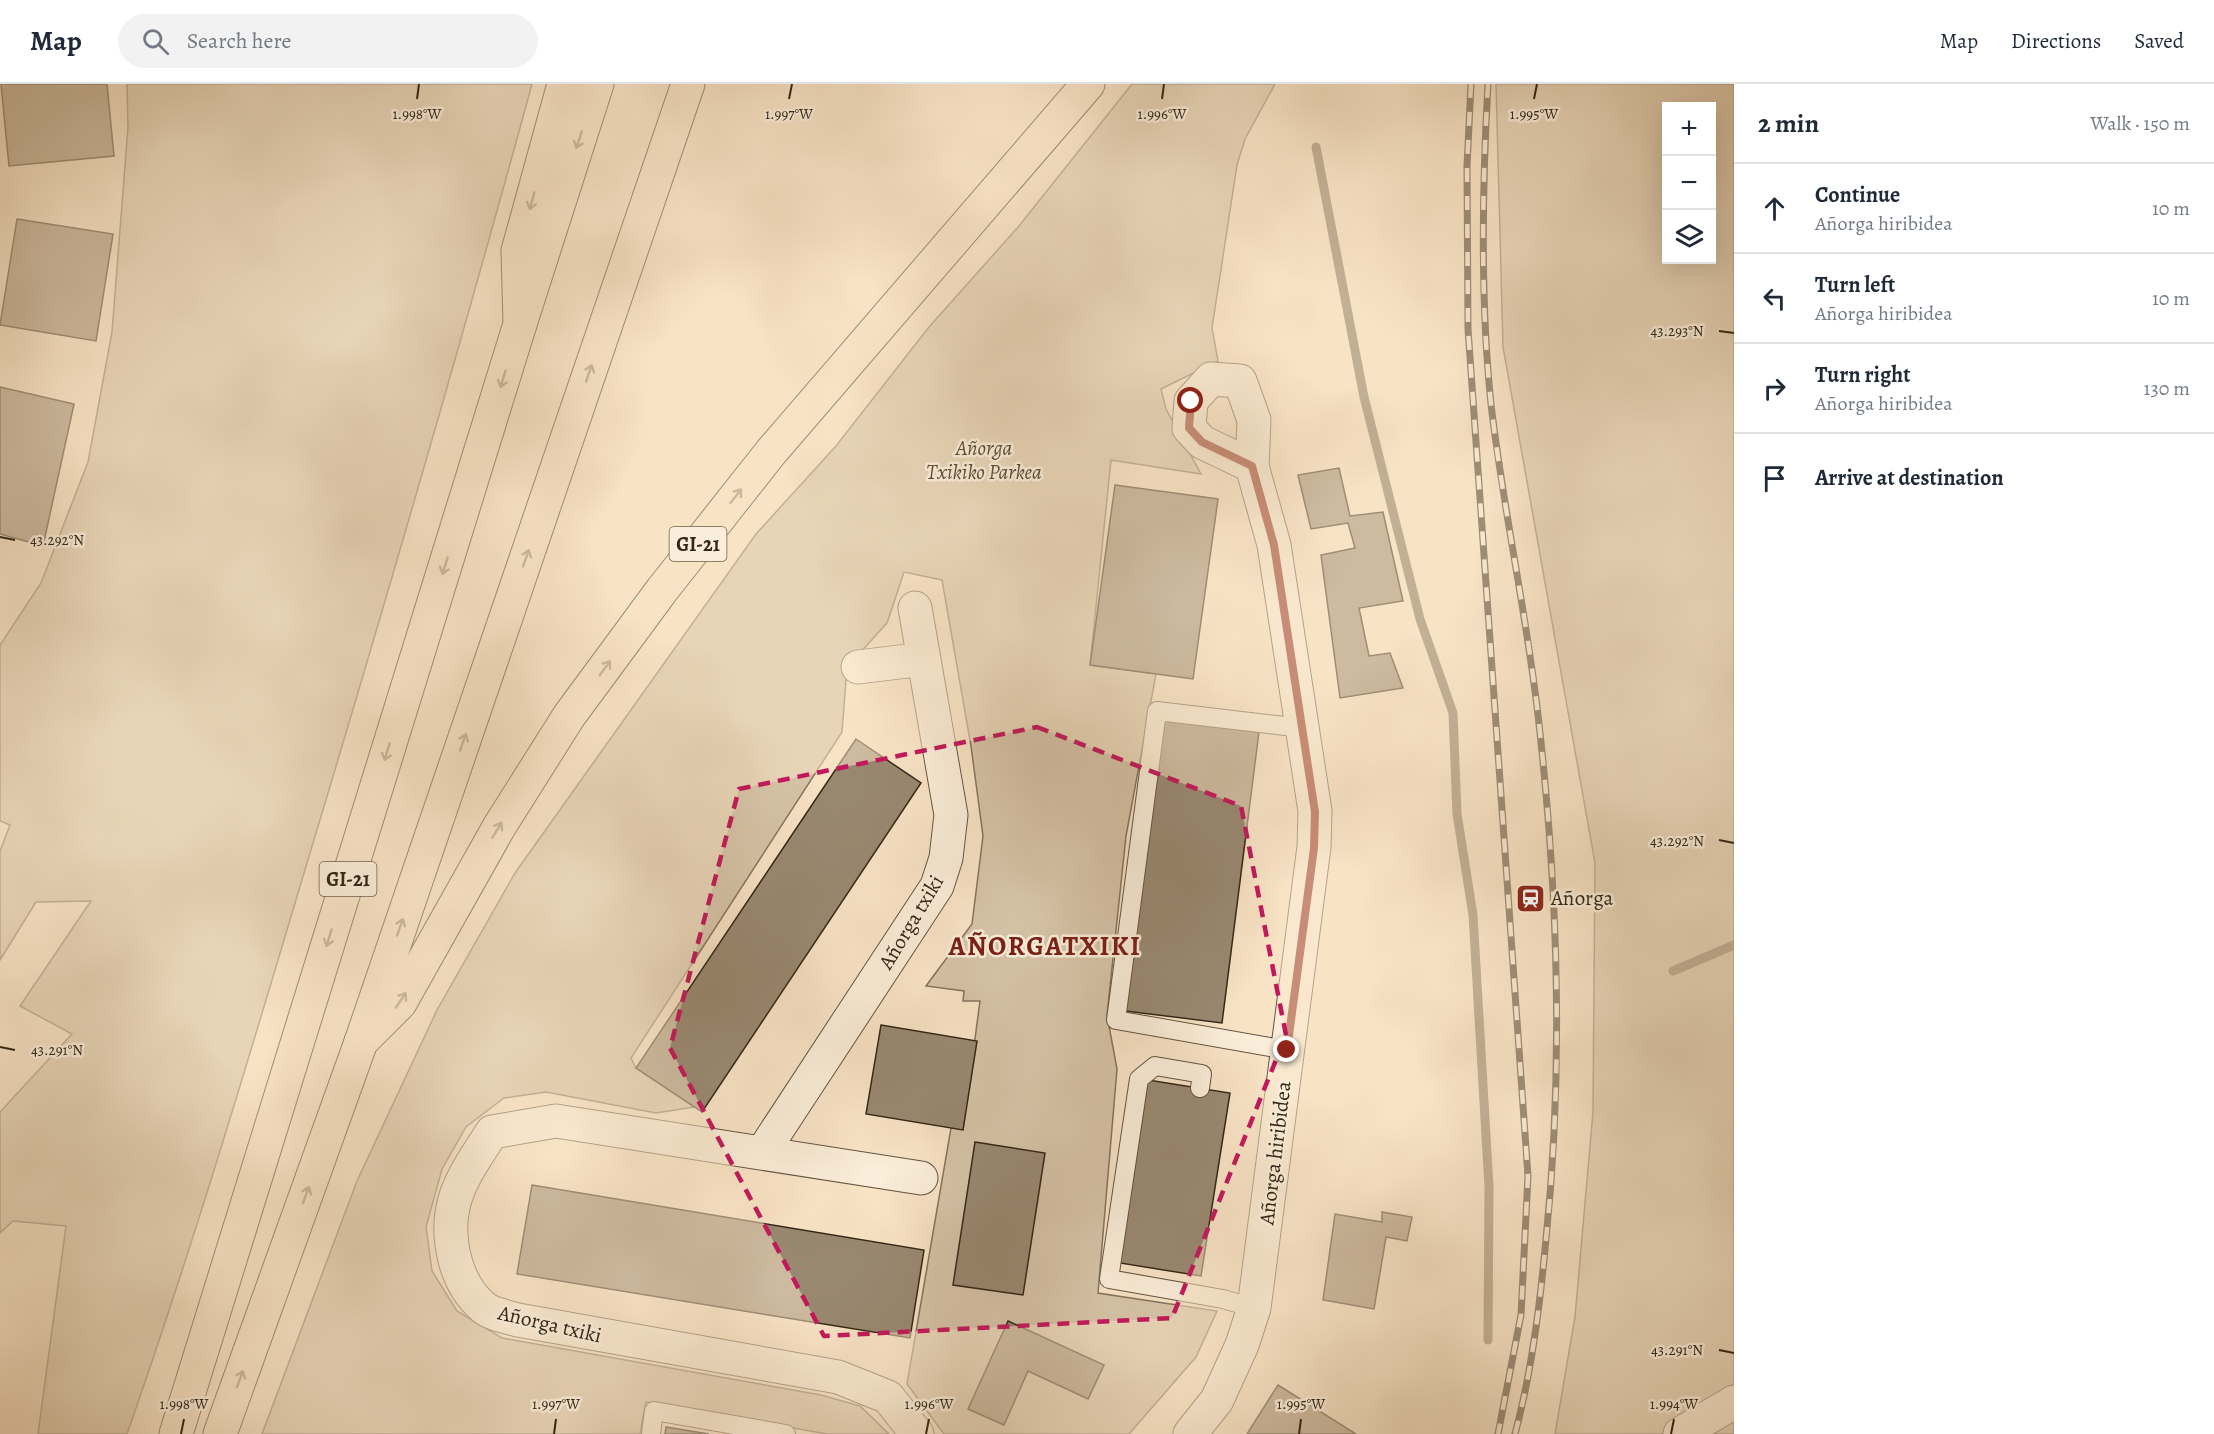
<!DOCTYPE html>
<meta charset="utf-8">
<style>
body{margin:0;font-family:Alegreya,serif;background:#f2f2f3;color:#1f2937}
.controls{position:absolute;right:18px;top:18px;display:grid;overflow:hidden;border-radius:0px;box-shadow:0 6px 24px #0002}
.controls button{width:54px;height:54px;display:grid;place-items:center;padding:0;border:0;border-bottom:2px solid #e0e1e3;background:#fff;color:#1f2937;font:30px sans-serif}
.stop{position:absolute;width:18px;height:18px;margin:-14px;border:4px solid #8f2418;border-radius:50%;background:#fff}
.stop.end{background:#8f2418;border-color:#fff;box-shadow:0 2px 6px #0008}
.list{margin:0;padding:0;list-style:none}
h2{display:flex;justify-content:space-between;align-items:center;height:78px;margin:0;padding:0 24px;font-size:26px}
h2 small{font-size:20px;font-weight:400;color:#747a83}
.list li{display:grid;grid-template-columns:39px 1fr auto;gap:18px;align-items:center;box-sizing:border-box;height:90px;padding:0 24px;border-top:2px solid #e0e1e3}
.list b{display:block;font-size:22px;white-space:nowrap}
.list p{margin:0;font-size:20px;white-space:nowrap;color:#747a83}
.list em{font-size:20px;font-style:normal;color:#747a83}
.icon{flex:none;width:33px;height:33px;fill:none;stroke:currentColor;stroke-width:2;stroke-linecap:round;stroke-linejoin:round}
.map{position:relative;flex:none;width:1734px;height:1350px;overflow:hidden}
header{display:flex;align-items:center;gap:36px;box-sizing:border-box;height:84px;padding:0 30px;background:#fff;border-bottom:2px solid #e0e1e3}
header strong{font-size:28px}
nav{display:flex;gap:33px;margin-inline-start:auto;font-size:21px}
.search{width:420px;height:54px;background:#f2f2f3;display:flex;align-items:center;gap:15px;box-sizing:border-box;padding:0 21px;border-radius:33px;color:#747a83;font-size:22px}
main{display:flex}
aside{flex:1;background:#fff}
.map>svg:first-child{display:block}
.green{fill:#d6c3a7;stroke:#84745f;stroke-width:1.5;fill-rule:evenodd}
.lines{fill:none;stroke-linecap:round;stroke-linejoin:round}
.stream{stroke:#81715c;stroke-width:9}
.building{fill:#998871;stroke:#322617;stroke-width:1.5}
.lane-casing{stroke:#645542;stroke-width:20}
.street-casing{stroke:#645542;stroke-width:35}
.primary-casing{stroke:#322617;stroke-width:35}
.highway-casing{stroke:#322617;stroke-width:35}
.lane{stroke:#faedd9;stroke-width:18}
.street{stroke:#faedd9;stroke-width:33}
.primary{stroke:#f8e3c5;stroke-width:33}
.highway{stroke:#f8e3c5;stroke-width:33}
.rail-casing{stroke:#322617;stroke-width:7}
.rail{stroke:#faedd9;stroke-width:4.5;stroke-dasharray:14;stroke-linecap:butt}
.oneway{stroke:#95846e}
.route{stroke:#8f2418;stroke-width:8}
.marked{fill:none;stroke:#c2185b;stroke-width:4.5;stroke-dasharray:12 8;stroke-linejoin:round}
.ticks{fill:none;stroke:#322617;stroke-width:2}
.labels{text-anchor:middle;stroke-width:5;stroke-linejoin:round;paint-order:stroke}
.shield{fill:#faedd9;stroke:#6e6251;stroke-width:1.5}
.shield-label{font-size:20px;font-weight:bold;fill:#322617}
.park-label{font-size:21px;font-style:italic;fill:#5b4d3b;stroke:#faedd9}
.poi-label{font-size:21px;fill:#322617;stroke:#faedd9;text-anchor:start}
.street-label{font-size:21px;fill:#322617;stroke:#faedd9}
.district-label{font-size:27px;font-weight:bold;letter-spacing:1.5px;fill:#7a1f14;stroke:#faedd9}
.ticks-label{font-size:15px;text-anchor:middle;fill:#322617;stroke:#faedd9;stroke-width:5;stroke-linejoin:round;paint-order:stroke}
</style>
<header>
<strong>Map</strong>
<div class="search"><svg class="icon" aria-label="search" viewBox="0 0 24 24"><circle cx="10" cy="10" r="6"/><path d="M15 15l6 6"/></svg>Search here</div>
<nav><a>Map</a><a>Directions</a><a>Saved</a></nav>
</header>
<main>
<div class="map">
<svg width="1734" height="1350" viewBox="0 0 1734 1350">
<rect width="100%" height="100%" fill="#f8e3c5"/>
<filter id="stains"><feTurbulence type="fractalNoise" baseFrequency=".00333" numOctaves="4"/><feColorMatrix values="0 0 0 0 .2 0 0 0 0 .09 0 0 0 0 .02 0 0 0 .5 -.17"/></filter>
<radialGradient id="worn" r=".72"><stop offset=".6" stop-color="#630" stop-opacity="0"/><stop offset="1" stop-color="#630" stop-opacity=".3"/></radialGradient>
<path class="green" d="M 127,0 L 532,0 C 460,264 383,527 304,789 C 248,977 192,1165 127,1350 L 38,1350 L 66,1142 L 13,1137 L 0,1149 L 0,1028 L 72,950 L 20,922 L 91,817 L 36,818 L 0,876 L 0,767 L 10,741 L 0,737 L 0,561 L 41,499 L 88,378 L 112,248 L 128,43 Z
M 1132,0 L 1275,0 L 1245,55 L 1237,81 L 1212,244 L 1218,277 L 1161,305 L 1166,325 L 1201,390 L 1111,376 L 1090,581 L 1156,590 L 1126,752 L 1107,931 L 1117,985 L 1098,1209 L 1217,1227 L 1196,1273 L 1129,1350 L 944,1350 L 907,1300 L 951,1044 L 963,1045 L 980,917 L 963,917 L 964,907 L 926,902 L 972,840 L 983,752 L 971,662 L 942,496 L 904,488 L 887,539 L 847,583 L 842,648 L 631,974 L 636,984 L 694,1023 L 656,1029 L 546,1008 L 504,1014 L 466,1043 L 442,1085 L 426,1143 L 432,1187 L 457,1227 L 502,1254 L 821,1311 L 860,1322 L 889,1350 L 827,1350 L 646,1318 L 640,1350 L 262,1350 L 357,1097 L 437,926 L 515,789 L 756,450 L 836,362 L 929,243 L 1019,142 Z
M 1496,0 L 1734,0 L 1734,1350 L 1555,1350 L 1575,1233 L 1593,1028 L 1595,779 L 1503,263 ZM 1666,22 L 1712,22 L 1712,176 L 1666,176 Z"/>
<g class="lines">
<path class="stream" d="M 1316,63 L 1364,313 L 1420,535 L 1453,629 L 1457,730 L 1473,831 L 1489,1103 L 1488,1256
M 1673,887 L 1734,861"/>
</g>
<path class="building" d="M 1,0 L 107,0 L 114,72 L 9,82 Z
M 17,135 L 113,150 L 96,257 L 0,241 Z
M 0,303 L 74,320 L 43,462 L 0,450 Z
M 1339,384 L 1350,432 L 1383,428 L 1403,517 L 1359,524 L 1369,572 L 1390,569 L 1403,604 L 1340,614 L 1321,471 L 1355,464 L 1348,439 L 1311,445 L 1298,391 Z
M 1115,401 L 1218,415 L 1193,595 L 1090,581 Z
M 1163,636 L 1259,648 L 1222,939 L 1126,927 Z
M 856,655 L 921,699 L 702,1028 L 636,984 Z
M 881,941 L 977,957 L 963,1046 L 866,1030 Z
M 1148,996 L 1230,1009 L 1201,1192 L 1120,1179 Z
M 975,1058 L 1045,1069 L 1023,1211 L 953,1201 Z
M 532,1101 L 924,1166 L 910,1254 L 517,1190 Z
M 1382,1128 L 1412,1133 L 1407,1157 L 1386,1153 L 1374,1225 L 1323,1216 L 1335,1130 L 1382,1138 Z
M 1008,1237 L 1104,1281 L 1088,1315 L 1028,1287 L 1004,1341 L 968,1325 Z
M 1278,1301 L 1356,1350 L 1247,1350 Z
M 666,1343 L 709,1350 L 665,1350 Z"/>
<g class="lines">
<defs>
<path id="lane" d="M 1287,966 L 1116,936 L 1157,627 L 1302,644
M 1200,1004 L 1202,990 L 1155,982 L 1139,995 L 1109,1195 L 1223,1215 L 1254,1224
M 651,1350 L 654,1327 L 786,1350"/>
<path id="street" d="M 858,583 L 924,575
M 762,1069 L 937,802 L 946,774 L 951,731 L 915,524
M 917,1350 L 888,1313 L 838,1293 L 518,1236 C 507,1233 491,1230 483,1223 C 468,1210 460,1195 455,1176 C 441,1121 463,1093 492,1048 L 556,1037 L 921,1094
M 1190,1350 L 1217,1316 L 1242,1261 L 1254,1224 L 1314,763 L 1315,727 L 1274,461 L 1252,382 L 1254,336 L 1240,297 L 1211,295 L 1191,317 L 1189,344 L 1202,358 L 1252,382
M 1680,1350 L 1734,1318"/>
<path id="primary" d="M 176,1350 L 520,240 L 518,167 L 564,0
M 220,1350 L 361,958 L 400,919 L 499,743 L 569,632 L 662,506 L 771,368 L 1088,0"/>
<path id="highway" d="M 520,240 L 597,0
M 361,958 L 688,0"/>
</defs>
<use href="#lane" class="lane-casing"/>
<use href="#street" class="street-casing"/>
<use href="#primary" class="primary-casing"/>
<use href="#highway" class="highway-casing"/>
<use href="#lane" class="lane"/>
<use href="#street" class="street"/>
<use href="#primary" class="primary"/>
<use href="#highway" class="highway"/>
<defs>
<path id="rail" d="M 1471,0 L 1467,82 L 1468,245 L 1528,1092 L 1521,1231 L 1498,1350
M 1488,0 C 1482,106 1480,214 1491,320 C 1503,424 1526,527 1538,631 C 1558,805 1564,980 1546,1155 C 1540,1220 1532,1286 1515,1350"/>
</defs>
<use href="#rail" class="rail-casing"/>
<use href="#rail" class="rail"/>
</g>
<defs><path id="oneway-shaft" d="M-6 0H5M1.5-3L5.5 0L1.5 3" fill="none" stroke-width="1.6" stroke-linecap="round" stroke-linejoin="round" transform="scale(1.5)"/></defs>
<g class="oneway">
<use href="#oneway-shaft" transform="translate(579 56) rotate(108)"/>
<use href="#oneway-shaft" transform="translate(532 117) rotate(105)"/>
<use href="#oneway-shaft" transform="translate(589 289) rotate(-71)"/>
<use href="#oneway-shaft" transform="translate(503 295) rotate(107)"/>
<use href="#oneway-shaft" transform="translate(736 412) rotate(-52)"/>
<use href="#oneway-shaft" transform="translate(526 474) rotate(-71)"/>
<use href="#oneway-shaft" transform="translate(445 482) rotate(107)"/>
<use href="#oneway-shaft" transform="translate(605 584) rotate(-54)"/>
<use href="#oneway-shaft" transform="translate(463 658) rotate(-71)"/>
<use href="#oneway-shaft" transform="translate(387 668) rotate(107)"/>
<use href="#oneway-shaft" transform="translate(497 746) rotate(-59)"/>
<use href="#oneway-shaft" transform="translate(400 843) rotate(-71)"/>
<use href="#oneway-shaft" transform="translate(329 854) rotate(107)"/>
<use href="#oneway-shaft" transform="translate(401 916) rotate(-56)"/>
<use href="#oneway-shaft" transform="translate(306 1111) rotate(-70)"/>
<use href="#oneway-shaft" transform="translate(240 1295) rotate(-70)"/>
</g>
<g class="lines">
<path class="route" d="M 1191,317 L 1189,344 L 1202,358 L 1252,382 L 1274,461 L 1315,728 L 1314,764 L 1287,966"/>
</g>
<path d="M0 0H1734V1350H0ZM 1037,643 L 1241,722 L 1286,951 L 1172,1234 L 824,1252 L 670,964 L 739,705 Z" fill="#f8e3c5" fill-opacity=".55" fill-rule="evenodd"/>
<path class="marked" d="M 1037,643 L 1241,722 L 1286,951 L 1172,1234 L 824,1252 L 670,964 L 739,705 Z"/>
<path class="ticks" d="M 417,15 L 419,0M 789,15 L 792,0M 1162,15 L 1164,0M 1534,15 L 1537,0M 1719,247 L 1734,249M 0,453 L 15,456M 1719,756 L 1734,759M 0,963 L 15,966M 1719,1266 L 1734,1269M 181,1350 L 184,1335M 554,1350 L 556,1335M 926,1350 L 929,1335M 1299,1350 L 1301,1335M 1671,1350 L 1674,1335"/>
<defs>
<symbol id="station-square" viewBox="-11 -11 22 22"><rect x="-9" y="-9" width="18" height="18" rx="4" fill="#8f2418" stroke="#faedd9"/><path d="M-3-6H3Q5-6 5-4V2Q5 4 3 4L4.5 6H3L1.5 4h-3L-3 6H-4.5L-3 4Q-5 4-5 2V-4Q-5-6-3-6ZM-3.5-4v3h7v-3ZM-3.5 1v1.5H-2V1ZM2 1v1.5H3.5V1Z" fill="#fff"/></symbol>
</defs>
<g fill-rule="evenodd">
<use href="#station-square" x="1514" y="798" width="33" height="33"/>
</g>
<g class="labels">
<g class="shield">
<rect x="669.5" y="443" width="57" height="34" rx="4.5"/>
<rect x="319.5" y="778" width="57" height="34" rx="4.5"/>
</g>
<g class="shield-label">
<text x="698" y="467">GI-21</text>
<text x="348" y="802">GI-21</text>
</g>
<g class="park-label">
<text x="984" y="371">Añorga<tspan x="984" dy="24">Txikiko Parkea</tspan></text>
</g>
<g class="poi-label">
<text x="1551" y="821">Añorga</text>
</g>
<g class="street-label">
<text transform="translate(911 838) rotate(-59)" y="7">Añorga txiki</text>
<text transform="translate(1275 1069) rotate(-83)" y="7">Añorga hiribidea</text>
<text transform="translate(550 1240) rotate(13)" y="7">Añorga txiki</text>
</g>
<g class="district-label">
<text x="1045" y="871">AÑORGATXIKI</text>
</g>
</g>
<g class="ticks-label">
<text x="417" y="35">1.998°W</text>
<text x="789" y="35">1.997°W</text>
<text x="1162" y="35">1.996°W</text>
<text x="1534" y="35">1.995°W</text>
<text x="1677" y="252">43.293°N</text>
<text x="57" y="461">43.292°N</text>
<text x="1677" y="762">43.292°N</text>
<text x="57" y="971">43.291°N</text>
<text x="1677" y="1271">43.291°N</text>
<text x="184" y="1325">1.998°W</text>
<text x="556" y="1325">1.997°W</text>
<text x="929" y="1325">1.996°W</text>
<text x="1301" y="1325">1.995°W</text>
<text x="1674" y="1325">1.994°W</text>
</g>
<rect width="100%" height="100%" filter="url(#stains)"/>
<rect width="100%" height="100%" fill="url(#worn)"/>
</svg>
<div class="controls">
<button>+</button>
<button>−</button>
<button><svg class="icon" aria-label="layers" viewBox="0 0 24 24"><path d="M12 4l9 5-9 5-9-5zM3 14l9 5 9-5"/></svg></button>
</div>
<div class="stop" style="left:1191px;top:317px"></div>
<div class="stop end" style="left:1287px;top:966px"></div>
</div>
<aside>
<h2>2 min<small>Walk · 150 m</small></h2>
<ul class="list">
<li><svg class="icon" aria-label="ahead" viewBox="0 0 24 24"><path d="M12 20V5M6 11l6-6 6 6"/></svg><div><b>Continue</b><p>Añorga hiribidea</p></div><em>10 m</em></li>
<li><svg class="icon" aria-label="left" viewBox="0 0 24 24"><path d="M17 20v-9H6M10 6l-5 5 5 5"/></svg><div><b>Turn left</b><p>Añorga hiribidea</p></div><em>10 m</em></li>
<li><svg class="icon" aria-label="right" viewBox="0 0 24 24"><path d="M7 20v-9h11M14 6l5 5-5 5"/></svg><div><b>Turn right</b><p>Añorga hiribidea</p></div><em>130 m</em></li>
<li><svg class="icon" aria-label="arrive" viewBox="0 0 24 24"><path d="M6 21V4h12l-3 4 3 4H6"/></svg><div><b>Arrive at destination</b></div></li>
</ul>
</aside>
</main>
